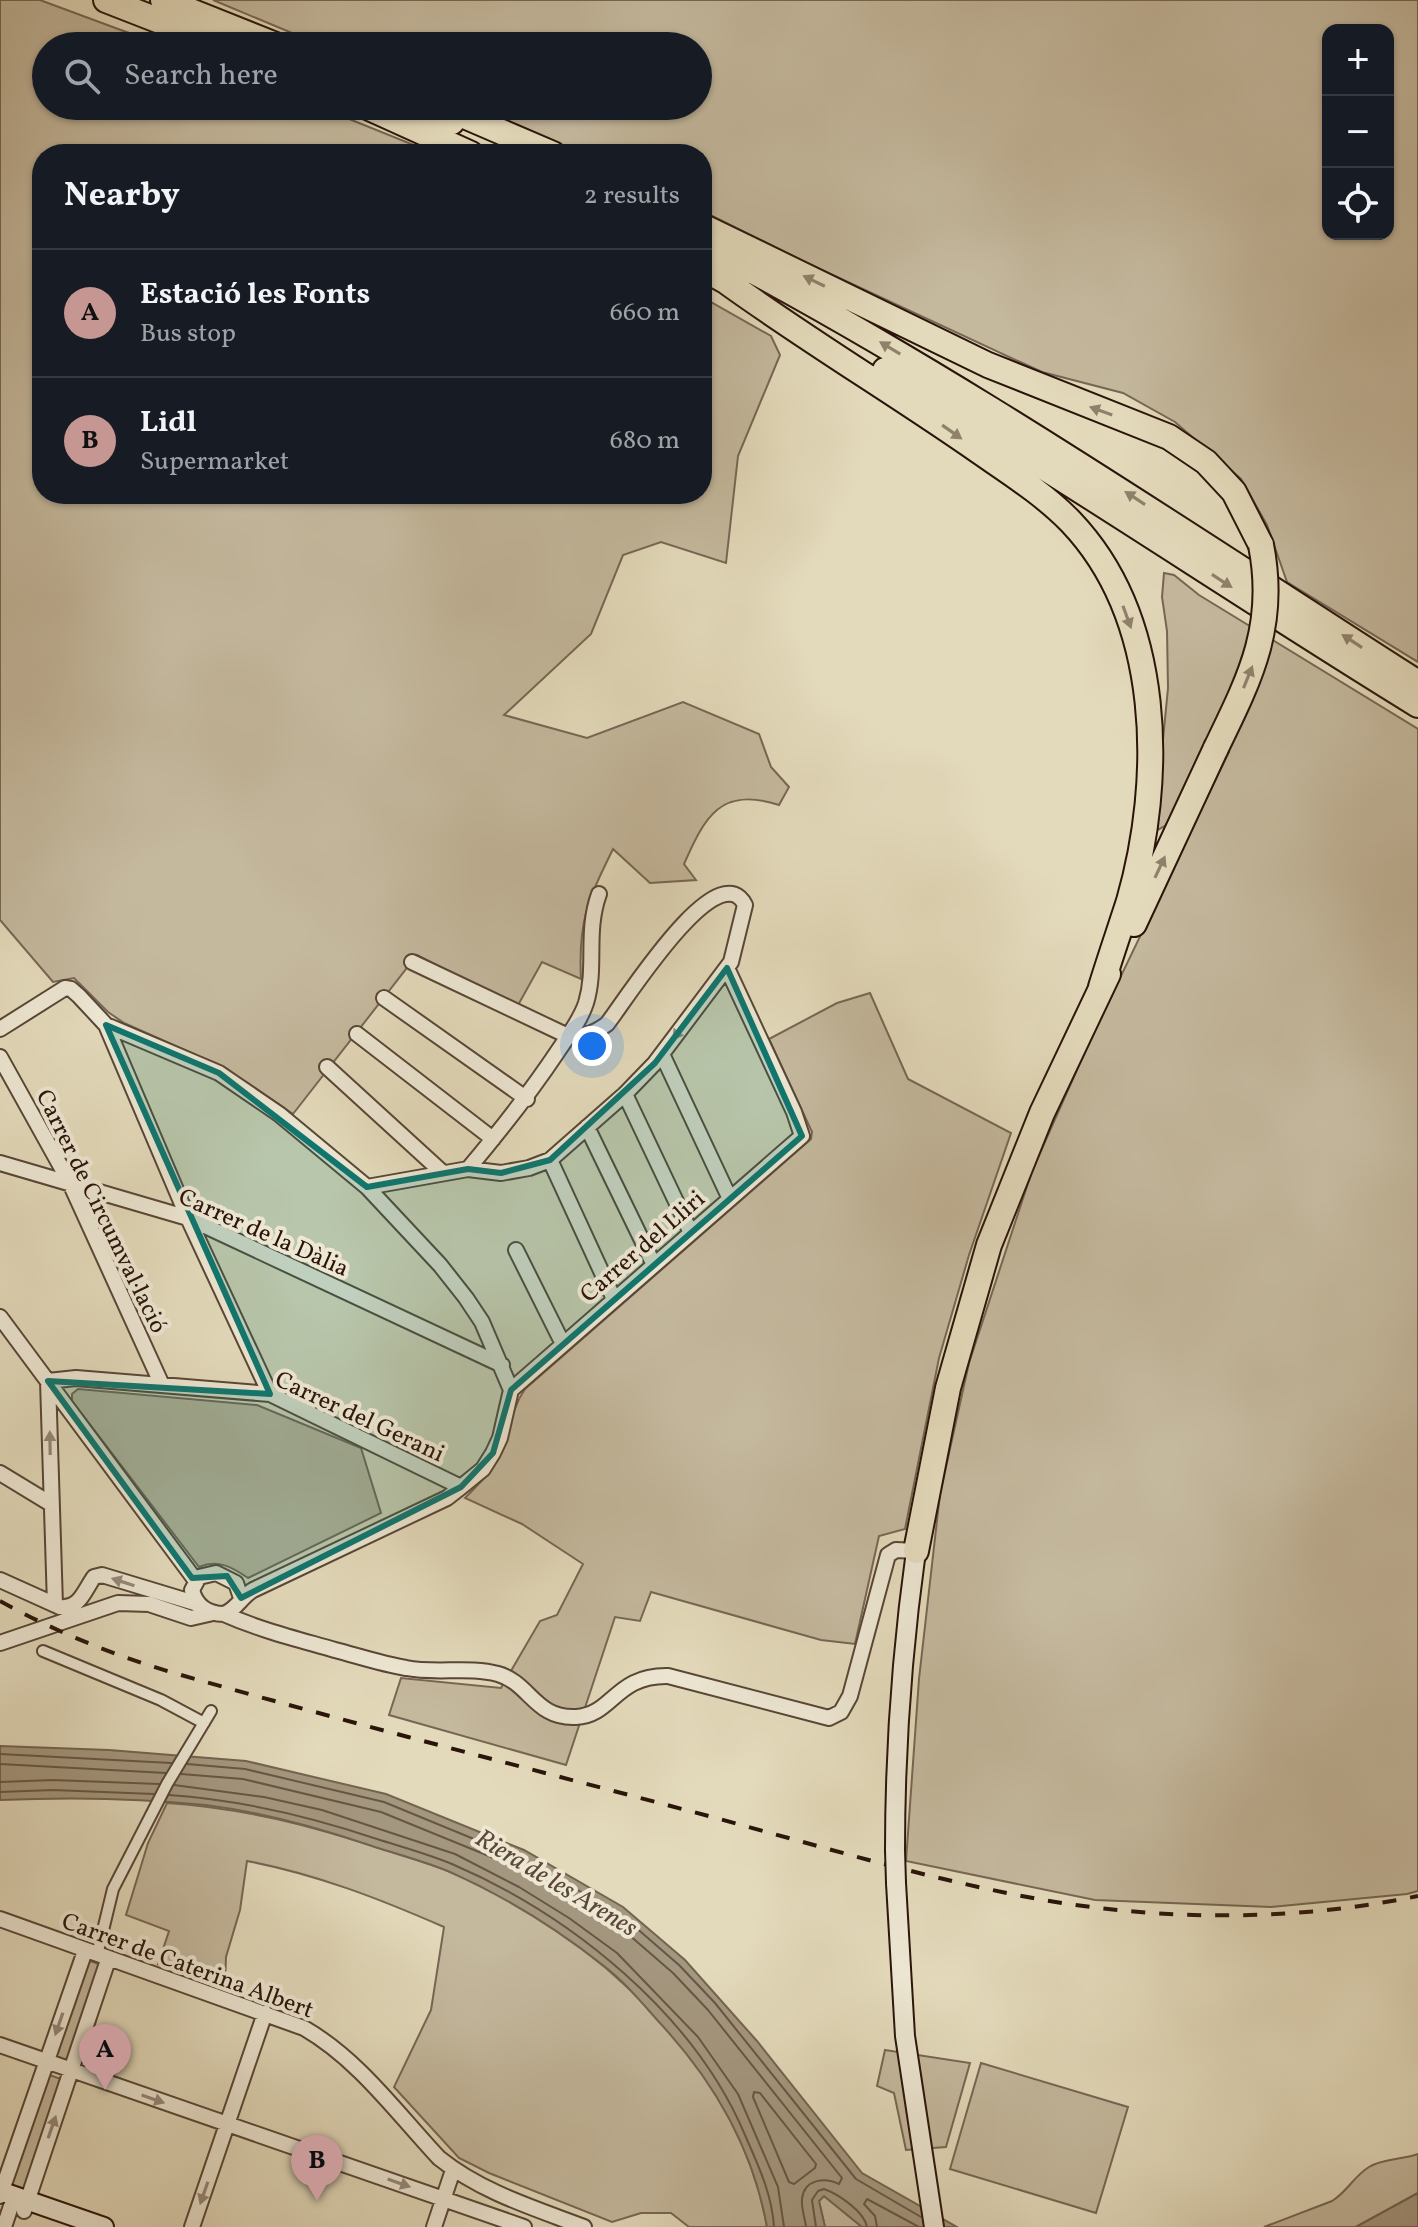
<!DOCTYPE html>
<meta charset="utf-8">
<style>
body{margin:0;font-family:Vollkorn,serif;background:#242831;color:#f1f3f6}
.controls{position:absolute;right:24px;top:24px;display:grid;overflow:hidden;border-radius:16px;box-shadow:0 2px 6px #0004}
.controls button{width:72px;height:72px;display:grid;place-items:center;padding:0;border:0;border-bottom:2px solid #363941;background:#171b24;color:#f1f3f6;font:40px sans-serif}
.you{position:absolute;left:592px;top:1046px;width:28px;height:28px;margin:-20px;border:6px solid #fff;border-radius:50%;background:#1a73e8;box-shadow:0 0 0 12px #1a73e833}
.badge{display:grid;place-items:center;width:52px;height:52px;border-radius:50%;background:#c59692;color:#111;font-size:26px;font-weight:700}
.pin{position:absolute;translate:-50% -66px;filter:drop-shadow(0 2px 4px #0008)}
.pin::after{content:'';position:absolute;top:42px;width:28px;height:24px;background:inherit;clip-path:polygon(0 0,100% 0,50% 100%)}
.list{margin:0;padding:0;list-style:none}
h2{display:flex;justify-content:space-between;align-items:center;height:104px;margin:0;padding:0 32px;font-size:34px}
h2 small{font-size:26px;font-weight:400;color:#9ea1a6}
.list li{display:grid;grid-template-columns:52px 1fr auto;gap:24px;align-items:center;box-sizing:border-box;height:128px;padding:0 32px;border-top:2px solid #363941}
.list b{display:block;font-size:30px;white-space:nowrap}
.list p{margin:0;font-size:26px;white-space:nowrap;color:#9ea1a6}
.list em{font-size:26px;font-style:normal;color:#9ea1a6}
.icon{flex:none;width:44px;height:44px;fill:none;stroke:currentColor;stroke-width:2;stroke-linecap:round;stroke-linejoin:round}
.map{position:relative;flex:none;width:1418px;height:2227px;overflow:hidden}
.search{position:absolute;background:#171b24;box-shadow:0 2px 6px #0004;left:32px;top:32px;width:680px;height:88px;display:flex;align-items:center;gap:20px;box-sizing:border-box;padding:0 28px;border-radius:44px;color:#9ea1a6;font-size:30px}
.panel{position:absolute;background:#171b24;box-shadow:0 2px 6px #0004;left:32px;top:144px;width:680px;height:360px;border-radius:32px}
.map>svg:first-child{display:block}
.green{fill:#c4b89d;stroke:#776654;stroke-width:2;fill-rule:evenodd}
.water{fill:#a4977f;stroke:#736350;stroke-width:2}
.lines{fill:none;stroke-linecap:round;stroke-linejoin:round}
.shore{stroke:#675644;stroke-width:2}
.pedestrian-casing{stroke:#584636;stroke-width:14}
.minor-casing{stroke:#584636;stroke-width:18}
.secondary-casing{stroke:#2a140a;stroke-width:22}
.motorway-casing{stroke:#2a140a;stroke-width:28}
.pedestrian{stroke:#ede7d3;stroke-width:10}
.minor{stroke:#ede7d3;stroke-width:14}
.secondary{stroke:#ede7d3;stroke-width:18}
.motorway{stroke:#e3dabb;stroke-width:24}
.rail{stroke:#2a140a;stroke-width:4;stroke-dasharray:14 14;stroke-linecap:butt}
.secondary-bridge-casing{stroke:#2a140a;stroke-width:22;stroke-linecap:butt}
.motorway-bridge-casing{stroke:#2a140a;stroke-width:28;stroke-linecap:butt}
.secondary-bridge{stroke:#ede7d3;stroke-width:18}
.motorway-bridge{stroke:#e3dabb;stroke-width:24}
.oneway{fill:#90816b}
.oneway2{fill:#958879}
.marked{fill:#0f766e;fill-opacity:0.2;stroke:#0f766e;stroke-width:6;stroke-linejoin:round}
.labels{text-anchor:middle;stroke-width:8;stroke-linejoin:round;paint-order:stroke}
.street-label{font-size:24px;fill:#2a140a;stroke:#ede7d3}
.water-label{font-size:26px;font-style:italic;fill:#5b4839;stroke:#ede7d3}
</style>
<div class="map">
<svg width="1418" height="2227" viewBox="0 0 1418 2227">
<rect width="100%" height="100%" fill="#e3dabb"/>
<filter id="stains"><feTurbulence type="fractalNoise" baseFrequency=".0025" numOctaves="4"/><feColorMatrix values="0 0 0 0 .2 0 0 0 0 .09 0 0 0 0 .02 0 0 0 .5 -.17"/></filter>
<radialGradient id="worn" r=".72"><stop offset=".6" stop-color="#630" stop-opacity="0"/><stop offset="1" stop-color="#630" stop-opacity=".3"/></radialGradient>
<path class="green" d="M 0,0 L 40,0 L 164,46 L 46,46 L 46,106 L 317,106 L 436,154 L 42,154 L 42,494 L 702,494 L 702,297 L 771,336 L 780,355 L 738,456 L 726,563 L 661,542 L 623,555 L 591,634 L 504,715 L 587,738 L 683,702 L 759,734 L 771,767 L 789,787 L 779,805 C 720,786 705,817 684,864 L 696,880 L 650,883 L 613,849 C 588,900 578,921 581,979 L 542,962 L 517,1007 L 417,955 L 293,1114 L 248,1083 L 218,1065 L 124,1023 L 108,1012 L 74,978 L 53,982 L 0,920 Z
M 213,0 L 1418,0 L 1418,662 L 1287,582 L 1267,525 L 1241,479 L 1175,422 L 1123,393 L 1042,372 L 1018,361 L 807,263 L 702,211 L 702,154 L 583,154 L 467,106 L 698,106 L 698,46 L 323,46 ZM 1328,30 L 1388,30 L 1388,234 L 1328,234 Z
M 1164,573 L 1174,575 L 1199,595 L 1418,729 L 1418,1891 L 1407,1894 L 1271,1907 L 1095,1900 L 906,1861 L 919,1679 L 940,1494 L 969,1363 L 1032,1171 L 1092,1036 L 1229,752 L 1223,741 L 1165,826 L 1154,832 L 1168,688 L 1167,631 L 1162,597 Z
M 870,993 L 908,1079 L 1011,1133 L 969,1255 L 939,1358 L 905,1529 L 879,1536 L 855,1644 L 821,1640 L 651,1592 L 640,1621 L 615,1617 L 566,1765 L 389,1715 L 401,1678 L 501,1688 L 540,1621 L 557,1615 L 583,1564 L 522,1524 L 465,1498 C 479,1484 492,1472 500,1454 C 510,1432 511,1409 525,1389 L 811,1139 L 812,1132 L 769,1039 L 837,1003 Z
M 78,1389 L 257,1405 L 361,1448 L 381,1513 L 248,1578 C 232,1567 218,1559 199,1567 L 72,1401 L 72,1394 Z
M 167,1803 C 243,1808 313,1826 385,1850 C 406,1857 428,1863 448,1871 C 594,1932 739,2066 767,2227 L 689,2227 L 671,2213 L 641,2213 L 612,2222 L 489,2173 L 459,2158 L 394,2087 L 431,2010 L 444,1927 C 380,1899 316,1874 247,1861 L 240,1910 L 226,1957 L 225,1984 L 158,1964 L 169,1931 L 126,1915 L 148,1843 Z
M 87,1960 L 102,1965 L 69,2063 L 55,2059 Z
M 885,2050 L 970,2063 L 946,2147 L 906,2150 L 894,2093 L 877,2086 Z
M 981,2063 L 1128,2107 L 1096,2213 L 950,2169 Z
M 47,2074 L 61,2079 L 23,2193 L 8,2189 Z
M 1418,2154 L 1418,2193 L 1356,2227 L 1264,2227 L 1332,2201 C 1347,2192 1354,2176 1369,2167 C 1383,2158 1402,2160 1418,2154 Z
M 824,2196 L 862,2227 L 825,2227 L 819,2201 Z"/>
<path class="water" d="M 0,1746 L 109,1750 L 246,1761 L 386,1794 L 524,1850 L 623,1907 L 685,1960 L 757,2041 L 862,2173 L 957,2227 L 862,2227 L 824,2196 L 819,2201 L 825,2227 L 767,2227 C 753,2148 713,2080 659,2022 C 642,2003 624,1981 604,1966 C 557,1929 504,1896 450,1872 C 424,1861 396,1854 369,1845 C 316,1827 262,1812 205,1805 C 138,1798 68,1797 0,1800 Z
M 1418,2193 L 1418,2227 L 1356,2227 Z"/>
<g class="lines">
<path class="shore" d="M 0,1754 L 171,1763
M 0,1764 L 166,1773
M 187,1764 L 245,1769 L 384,1802 L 520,1858 L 619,1913 L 679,1965 L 715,2003 L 856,2179 L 921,2217
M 181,1774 L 243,1779 L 381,1812 L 516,1867 L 613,1921 L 673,1973 L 708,2010 L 842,2178 L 839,2184 C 825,2177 804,2179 802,2199 C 801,2208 805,2218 806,2227
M 0,1782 L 53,1780 L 159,1784
M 174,1785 L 264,1797 L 322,1810 L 455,1854 L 519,1887 L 569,1918 L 617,1953 L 698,2037 L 738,2094 L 778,2187 L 784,2227
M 0,1792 L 53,1790 L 154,1794
M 169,1795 C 241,1800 309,1816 377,1839 C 402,1847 428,1854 452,1864 C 571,1915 694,2014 745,2135 C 758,2165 772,2194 774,2227
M 754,2092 L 760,2093 L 816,2164 L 815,2168 L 794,2184 L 789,2182 L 753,2097 Z
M 816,2227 L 812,2200 L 818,2191 L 824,2189 C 838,2194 864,2211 867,2227
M 877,2227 L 875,2216 L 864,2204 L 867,2199 L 919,2227"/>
<defs>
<path id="pedestrian" d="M 43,1651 L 161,1700 L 204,1723
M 97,1955 L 113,1889 L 167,1784 L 211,1711"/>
<path id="minor" d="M 384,998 L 527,1099
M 106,1025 L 219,1073 L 279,1114 L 367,1187 L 440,1265 L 466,1298 L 482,1322 L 511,1390 L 500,1438 L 493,1453 L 483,1469 L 461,1487 L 447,1498 L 253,1590 C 241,1597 237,1609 224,1614 C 207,1614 196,1606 192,1590 L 199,1577 L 216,1573 L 236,1583 L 241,1598
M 0,1029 L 65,988 L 71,989 L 79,996 L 106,1025 L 188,1218 L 270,1394
M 357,1034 L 493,1139
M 662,1054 L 730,1199
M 0,1057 L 70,1183 L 162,1385
M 327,1067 L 443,1173
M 625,1094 L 691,1233
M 587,1127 L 654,1265
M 550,1160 L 614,1299
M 0,1163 L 188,1218 L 502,1365
M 468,1169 C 500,1131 530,1093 558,1051 C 568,1036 580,1021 586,1003 C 597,967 585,933 599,894
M 367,1187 L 468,1169 L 501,1173 L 529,1168 L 550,1160 L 625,1094 L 655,1063 L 731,962 L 745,905 C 718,851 622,1006 607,1024 C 595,1033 584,1037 568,1036 L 412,962
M 516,1250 L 563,1344
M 0,1317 L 196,1581
M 511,1390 L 802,1136 L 794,1112 L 727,968
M 0,1473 L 51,1504
M 0,1580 L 60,1607 C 80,1609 84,1591 94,1577 L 102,1575 L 198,1604
M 55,1605 L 48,1381 L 76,1378 L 270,1394 L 461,1487
M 224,1614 C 260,1630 297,1639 335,1650 C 358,1656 382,1664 406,1668 C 436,1674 469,1666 498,1674 C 530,1683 535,1719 576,1717 C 613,1715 615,1675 668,1676 L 829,1718 L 841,1712 L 850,1696 L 888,1555 L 896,1550 L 916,1551
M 0,1643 L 118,1603 L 149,1604 L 191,1618 L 213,1613
M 0,1919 L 304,2028 C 359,2060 396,2112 439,2158 C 481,2192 534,2208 584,2227
M 0,2045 L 524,2227
M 0,2196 L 85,1951
M 24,2211 L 108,1960
M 4,2227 L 11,2206
M 192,2227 L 265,2013
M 434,2227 L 453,2170"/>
<path id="secondary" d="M 895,1850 C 895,1749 902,1651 916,1551
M 896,1883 L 905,2036 L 934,2227
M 0,2191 L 104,2227"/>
<path id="motorway" d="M 106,0 L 224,46
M 163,0 L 278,46
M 365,106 L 471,154
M 418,106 L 452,122
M 441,106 L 553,154
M 702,226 L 988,365 L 1169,437 L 1206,462 L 1234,492 L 1261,545
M 702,244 C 951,374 1182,532 1418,683
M 702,268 L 738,288
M 724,280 C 804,338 889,389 970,445 C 1004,469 1042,492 1071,522 C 1163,619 1164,779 1129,901 C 1120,929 1110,958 1101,987
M 885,370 C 1066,477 1239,595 1418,705
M 1134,924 L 1216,748
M 916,1551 L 948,1388 L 989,1245 L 1042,1113 L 1108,974"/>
</defs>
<use href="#pedestrian" class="pedestrian-casing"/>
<use href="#minor" class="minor-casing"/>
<use href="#secondary" class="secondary-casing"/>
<use href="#motorway" class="motorway-casing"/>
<use href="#pedestrian" class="pedestrian"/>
<use href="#minor" class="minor"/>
<use href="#secondary" class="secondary"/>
<use href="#motorway" class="motorway"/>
<path class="rail" d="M 0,1601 C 56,1632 113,1655 174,1673 C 343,1721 512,1764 682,1809 C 793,1838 904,1873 1017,1895 C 1148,1921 1287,1923 1418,1896"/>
<defs>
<path id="secondary-bridge" d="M 895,1850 L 896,1883"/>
<path id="motorway-bridge" d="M 1216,748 C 1250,678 1277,626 1261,545"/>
</defs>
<use href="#secondary-bridge" class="secondary-bridge-casing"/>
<use href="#motorway-bridge" class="motorway-bridge-casing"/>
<use href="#secondary-bridge" class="secondary-bridge"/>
<use href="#motorway-bridge" class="motorway-bridge"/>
</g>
<defs><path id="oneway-solid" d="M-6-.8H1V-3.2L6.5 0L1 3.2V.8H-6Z" transform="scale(2)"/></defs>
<g class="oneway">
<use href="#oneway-solid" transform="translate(814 281) rotate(-154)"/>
<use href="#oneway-solid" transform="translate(890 348) rotate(-149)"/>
<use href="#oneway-solid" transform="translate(1101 411) rotate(-160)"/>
<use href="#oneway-solid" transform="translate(952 432) rotate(35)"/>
<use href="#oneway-solid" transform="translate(1135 498) rotate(-147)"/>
<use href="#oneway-solid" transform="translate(1222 581) rotate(33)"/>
<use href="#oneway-solid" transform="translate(1127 617) rotate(70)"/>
<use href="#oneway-solid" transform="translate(1352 641) rotate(-147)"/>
<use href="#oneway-solid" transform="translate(1248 677) rotate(-68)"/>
<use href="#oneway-solid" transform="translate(1160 867) rotate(-65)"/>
</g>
<g class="oneway2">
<use href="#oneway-solid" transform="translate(680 1030) rotate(127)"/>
<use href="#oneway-solid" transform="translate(50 1443) rotate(-91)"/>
<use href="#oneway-solid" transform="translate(123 1582) rotate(-162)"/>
<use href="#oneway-solid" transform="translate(59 2024) rotate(109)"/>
<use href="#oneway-solid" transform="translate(153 2099) rotate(19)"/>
<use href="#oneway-solid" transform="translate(52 2127) rotate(-71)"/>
<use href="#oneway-solid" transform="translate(399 2183) rotate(19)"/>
<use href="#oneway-solid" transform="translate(204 2193) rotate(109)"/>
</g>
<path class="marked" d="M 727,968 L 802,1136 L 511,1390 L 493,1453 L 461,1487 L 241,1598 L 227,1576 L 192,1578 L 48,1381 L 270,1394 L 106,1025 L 219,1073 L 367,1187 L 468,1169 L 501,1173 L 550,1160 L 655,1063 Z"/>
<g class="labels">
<g class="street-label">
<text transform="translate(102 1211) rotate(64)" y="8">Carrer de Circumval·lació</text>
<text transform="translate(264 1232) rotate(24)" y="8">Carrer de la Dàlia</text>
<text transform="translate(642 1246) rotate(-41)" y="8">Carrer del Lliri</text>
<text transform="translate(360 1416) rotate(25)" y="8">Carrer del Gerani</text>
<text transform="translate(188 1965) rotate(20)" y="8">Carrer de Caterina Albert</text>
</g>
<g class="water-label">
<text transform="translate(557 1882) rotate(31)" y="9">Riera de les Arenes</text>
</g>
</g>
<rect width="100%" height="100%" filter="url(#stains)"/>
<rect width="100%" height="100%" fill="url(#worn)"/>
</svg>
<div class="controls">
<button>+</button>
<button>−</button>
<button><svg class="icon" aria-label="locate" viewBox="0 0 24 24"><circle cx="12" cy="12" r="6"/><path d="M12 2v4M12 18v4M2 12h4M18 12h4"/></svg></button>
</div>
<div class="you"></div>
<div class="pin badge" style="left:105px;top:2090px">A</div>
<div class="pin badge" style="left:317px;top:2201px">B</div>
<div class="search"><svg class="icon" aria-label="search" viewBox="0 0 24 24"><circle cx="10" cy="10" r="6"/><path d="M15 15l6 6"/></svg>Search here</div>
<section class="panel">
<h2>Nearby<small>2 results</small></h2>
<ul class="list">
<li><span class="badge">A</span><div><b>Estació les Fonts</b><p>Bus stop</p></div><em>660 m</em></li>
<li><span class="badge">B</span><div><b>Lidl</b><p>Supermarket</p></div><em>680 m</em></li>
</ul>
</section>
</div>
